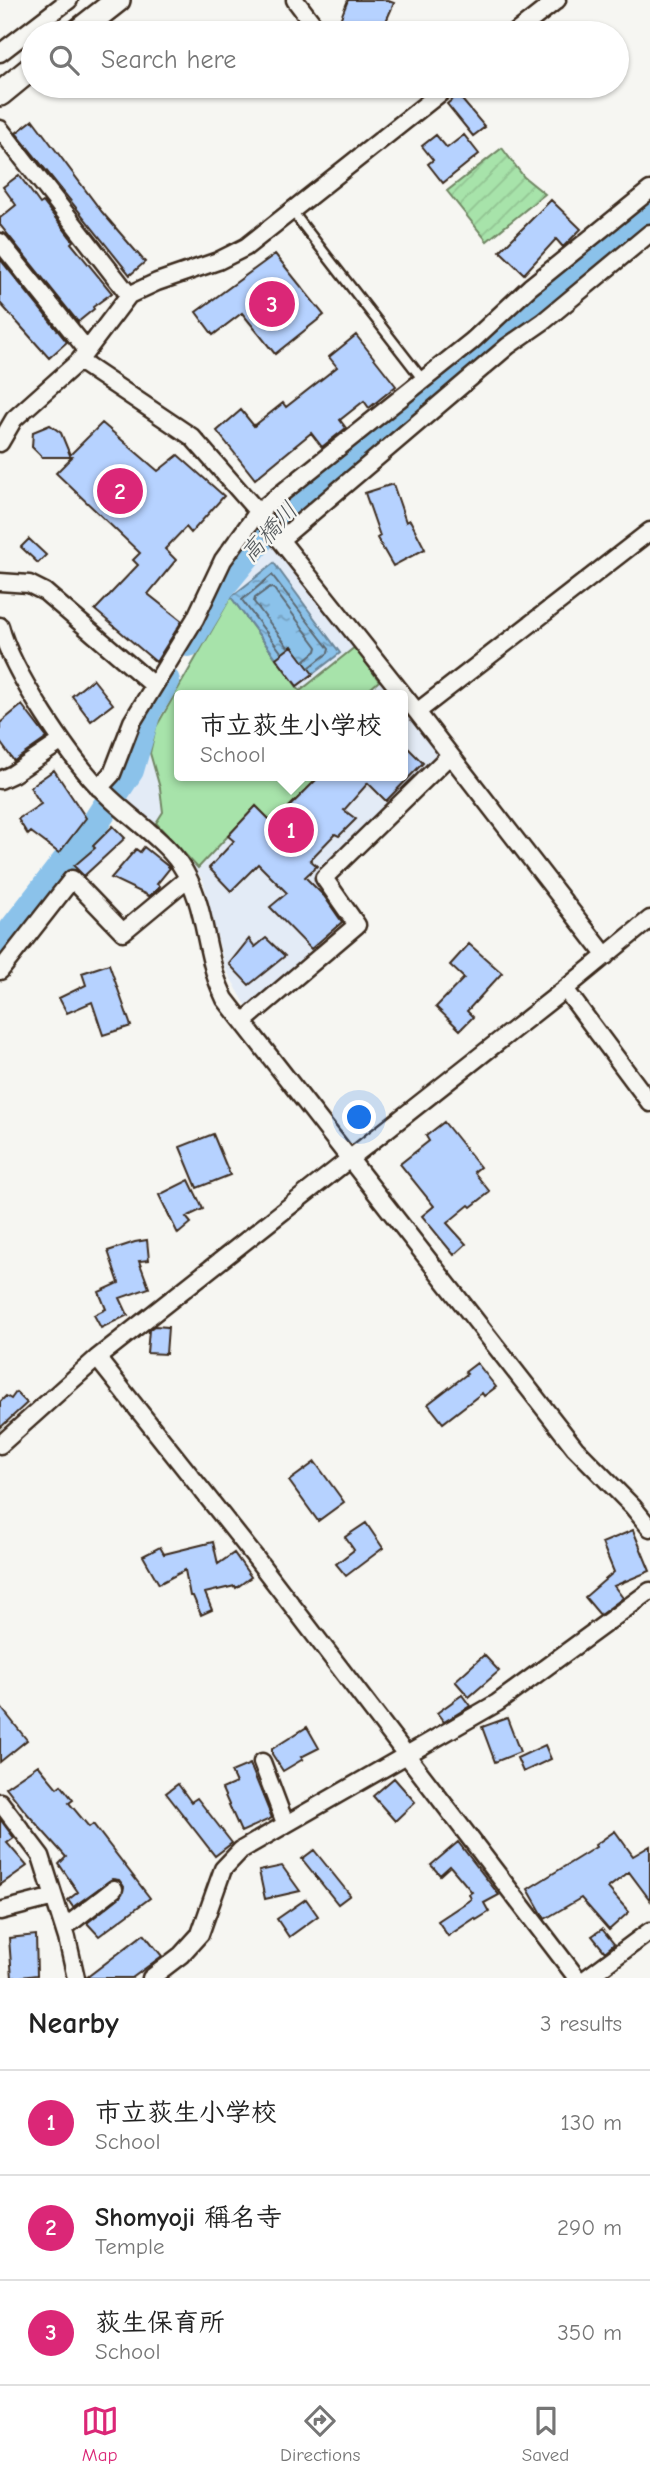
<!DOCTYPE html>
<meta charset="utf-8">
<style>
body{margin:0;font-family:"Comic Neue","Klee One",sans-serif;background:#f6f6f6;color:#222}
.you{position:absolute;left:360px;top:1118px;width:24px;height:24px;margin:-18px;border:5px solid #fff;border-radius:50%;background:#1a73e8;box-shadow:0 0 0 10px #1a73e833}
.badge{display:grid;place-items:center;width:46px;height:46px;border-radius:50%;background:#db2777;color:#fff;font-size:23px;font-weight:700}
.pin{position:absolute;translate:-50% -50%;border:4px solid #fff;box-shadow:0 2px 7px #0006}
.popup{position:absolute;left:174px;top:690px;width:234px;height:91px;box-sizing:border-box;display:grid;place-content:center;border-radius:7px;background:#fff;filter:drop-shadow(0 2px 5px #0005);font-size:23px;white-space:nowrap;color:#767676}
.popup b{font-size:26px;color:#222}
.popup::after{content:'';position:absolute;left:50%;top:100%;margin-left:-14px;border:14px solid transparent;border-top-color:#fff}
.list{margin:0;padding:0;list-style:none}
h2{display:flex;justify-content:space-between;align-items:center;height:91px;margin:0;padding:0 28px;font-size:30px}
h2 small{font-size:23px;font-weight:400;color:#767676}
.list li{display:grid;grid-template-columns:46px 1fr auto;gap:21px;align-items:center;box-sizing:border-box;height:105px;padding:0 28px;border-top:2px solid #e0e0e0}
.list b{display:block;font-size:26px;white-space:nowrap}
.list p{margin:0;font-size:23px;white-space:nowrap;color:#767676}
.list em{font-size:23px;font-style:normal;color:#767676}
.icon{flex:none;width:38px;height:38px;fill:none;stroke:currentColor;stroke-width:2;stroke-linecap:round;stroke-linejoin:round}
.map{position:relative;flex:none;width:650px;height:1978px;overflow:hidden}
.search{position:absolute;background:#fff;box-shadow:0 2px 5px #0004;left:21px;right:21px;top:21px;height:77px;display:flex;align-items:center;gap:18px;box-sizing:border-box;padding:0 24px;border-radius:38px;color:#767676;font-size:26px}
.sheet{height:406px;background:#fff}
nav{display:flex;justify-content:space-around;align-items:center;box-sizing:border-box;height:98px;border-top:2px solid #e0e0e0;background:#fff;font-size:19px;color:#767676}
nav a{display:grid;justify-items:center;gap:4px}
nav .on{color:#db2777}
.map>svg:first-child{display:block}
.built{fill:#e3ebf6}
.grass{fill:#a7e3aa;stroke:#718664;stroke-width:2}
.garden{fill:url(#garden-furrows);stroke:#718664;stroke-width:2}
.water{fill:url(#water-ripples);stroke:#6b8598;stroke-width:2}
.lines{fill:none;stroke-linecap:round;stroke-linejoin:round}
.shore{stroke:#5b6770;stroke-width:2}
.river{stroke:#8bc2ea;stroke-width:28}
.building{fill:#b6d2ff;stroke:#3b2a1e;stroke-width:2}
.lane-casing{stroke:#3b2a1e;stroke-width:13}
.street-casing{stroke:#3b2a1e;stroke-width:21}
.primary-casing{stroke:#3b2a1e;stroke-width:28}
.lane{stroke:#f6f6f2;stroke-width:8}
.street{stroke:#f6f6f2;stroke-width:16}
.primary{stroke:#f6f6f2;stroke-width:23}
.labels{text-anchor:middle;stroke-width:5;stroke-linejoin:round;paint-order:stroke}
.water-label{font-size:24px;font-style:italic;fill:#53585b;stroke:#f6f6f2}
</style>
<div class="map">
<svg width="650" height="1978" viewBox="0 0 650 1978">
<defs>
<pattern id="garden-furrows" width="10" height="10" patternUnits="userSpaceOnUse" patternTransform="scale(1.75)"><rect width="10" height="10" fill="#a7e3aa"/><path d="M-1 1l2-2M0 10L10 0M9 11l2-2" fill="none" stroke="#91c392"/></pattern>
<pattern id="water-ripples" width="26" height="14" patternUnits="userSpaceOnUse" patternTransform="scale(1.75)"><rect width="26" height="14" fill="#8bc2ea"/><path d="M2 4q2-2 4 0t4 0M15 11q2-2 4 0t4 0" fill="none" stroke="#739ebd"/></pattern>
</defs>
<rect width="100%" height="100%" fill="#f6f6f2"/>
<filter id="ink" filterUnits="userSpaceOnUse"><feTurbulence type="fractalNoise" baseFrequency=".0143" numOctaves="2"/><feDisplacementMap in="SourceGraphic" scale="14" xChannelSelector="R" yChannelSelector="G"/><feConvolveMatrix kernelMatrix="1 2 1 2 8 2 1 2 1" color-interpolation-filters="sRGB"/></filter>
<g filter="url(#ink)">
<path class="built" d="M 272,541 L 393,695 L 179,695 L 179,776 L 403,776 L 403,709 L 439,754 L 316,875 L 346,919 L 247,1007 L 225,968 L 203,880 L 162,829 L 123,797 L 134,782 L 151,732 L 236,586 Z"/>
<path class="grass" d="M 231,597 L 300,691 L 355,647 L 379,681 L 363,695 L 179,695 L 179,776 L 320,776 L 273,823 L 256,806 L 198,868 L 156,823 L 163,812 L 160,788 L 150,753 L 156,727 Z"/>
<path class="garden" d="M 502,148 L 524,177 L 545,194 L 487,241 L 447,191 Z"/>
<path class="water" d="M 274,563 L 340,653 L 297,686 L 231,597 Z"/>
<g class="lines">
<path class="shore" d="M 288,647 L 254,602 L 255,598 L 270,587 L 274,589 L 317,647 L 316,651 L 305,660
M 281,652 L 242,600 L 272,575 L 329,649 L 328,653 L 310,667"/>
<path class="river" d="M 188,643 L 222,586 L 284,510 L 650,211
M 0,946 L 96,822 L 130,770 L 147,712 L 166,681"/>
</g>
<path class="building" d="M 348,0 L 386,0 L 394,3 L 381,33 L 372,33 L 340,20 Z
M 458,95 L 485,127 L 473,136 L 447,104 Z
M 33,120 L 102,212 L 145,262 L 130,275 L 16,133 Z
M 436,135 L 447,148 L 464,135 L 479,154 L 443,183 L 428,164 L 433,160 L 422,146 Z
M 19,175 L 40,204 L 43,202 L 73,241 L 71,243 L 112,293 L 93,307 L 94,309 L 78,322 L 0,225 L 0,218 L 16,205 L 3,187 Z
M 551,200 L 581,229 L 563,247 L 556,239 L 524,274 L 500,251 Z
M 275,254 L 324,315 L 275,354 L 242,313 L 213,335 L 196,312 Z
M 0,259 L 67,342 L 49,358 L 0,303 Z
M 356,335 L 396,386 L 369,408 L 364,401 L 340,420 L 346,428 L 322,447 L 311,433 L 255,479 L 217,431 L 241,410 L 254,426 L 283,403 L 286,407 L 337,367 L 329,357 Z
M 102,423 L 158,471 L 178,455 L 224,496 L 191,533 L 186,527 L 165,549 L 176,560 L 148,594 L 182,621 L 156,662 L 95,610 L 138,565 L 133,560 L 140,553 L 56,473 L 72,457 L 42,457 L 32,447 L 33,432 L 50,425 L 61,433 L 70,455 Z
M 393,484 L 406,522 L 410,520 L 425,549 L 393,566 L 377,538 L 380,536 L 365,493 Z
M 29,539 L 46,555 L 38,563 L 21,547 Z
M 292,646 L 313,674 L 297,686 L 276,658 Z
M 93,679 L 113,704 L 91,721 L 72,696 Z
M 22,705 L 47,738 L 14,761 L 0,742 L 0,723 Z
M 403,743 L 423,763 L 386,801 L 368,783 L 344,810 L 356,819 L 339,836 L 335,834 L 310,860 L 317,866 L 305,877 L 324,896 L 342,922 L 311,949 L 270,907 L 287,893 L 258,864 L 231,891 L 209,868 L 234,841 L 228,836 L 256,806 L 273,823 L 320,776 L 403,776 Z
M 54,770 L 86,818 L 59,853 L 31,832 L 28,835 L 18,819 L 41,804 L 30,787 Z
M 113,826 L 125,838 L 84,876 L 74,866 L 95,848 L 93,846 Z
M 144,847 L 170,868 L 157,884 L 160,886 L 158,889 L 149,896 L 111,878 L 136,849 L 140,852 Z
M 266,938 L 285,956 L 249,985 L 229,964 L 249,939 L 255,947 Z
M 469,944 L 502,973 L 467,1011 L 473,1017 L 460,1030 L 436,1007 L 464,978 L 450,965 Z
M 109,964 L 131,1026 L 103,1035 L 92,1002 L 67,1013 L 59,998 L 86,985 L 82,973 Z
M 444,1122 L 480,1167 L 474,1172 L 490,1192 L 471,1207 L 469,1205 L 447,1223 L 466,1244 L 454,1255 L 422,1216 L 434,1206 L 400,1164 L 429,1141 L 426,1136 Z
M 213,1134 L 230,1175 L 197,1188 L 180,1147 Z
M 189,1180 L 203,1209 L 186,1217 L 191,1223 L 178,1234 L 159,1195 Z
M 147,1240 L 149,1260 L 139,1261 L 149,1288 L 120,1298 L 128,1315 L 101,1328 L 94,1315 L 106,1309 L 99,1292 L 119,1283 L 108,1251 L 135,1242 Z
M 154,1326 L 168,1327 L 166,1354 L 147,1353 L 149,1330 Z
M 477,1363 L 496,1387 L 484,1396 L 482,1393 L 443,1423 L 428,1404 L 467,1374 L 465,1372 Z
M 16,1392 L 27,1403 L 0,1428 L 0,1402 L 6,1396 L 11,1399 Z
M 315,1462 L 344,1502 L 318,1521 L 289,1481 Z
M 366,1523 L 383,1548 L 346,1576 L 336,1564 L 354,1550 L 345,1537 Z
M 633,1530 L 650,1571 L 614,1586 L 623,1598 L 600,1615 L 585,1597 L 614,1572 L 602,1543 Z
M 213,1542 L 218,1564 L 234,1553 L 251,1577 L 236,1588 L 235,1586 L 205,1593 L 212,1610 L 201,1615 L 193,1596 L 190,1596 L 185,1570 L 159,1584 L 143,1556 L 160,1547 L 164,1554 Z
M 484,1655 L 499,1671 L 469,1697 L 455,1681 Z
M 462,1695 L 470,1706 L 444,1722 L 437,1713 Z
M 0,1706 L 27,1740 L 0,1762 Z
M 507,1718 L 520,1752 L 495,1762 L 482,1727 Z
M 307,1727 L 319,1748 L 301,1757 L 303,1759 L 283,1771 L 272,1754 L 272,1749 Z
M 545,1745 L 551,1759 L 523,1772 L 517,1758 Z
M 250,1764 L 272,1818 L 241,1832 L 222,1789 L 236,1783 L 231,1772 Z
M 38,1765 L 57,1788 L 61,1785 L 73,1800 L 69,1803 L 89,1827 L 93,1824 L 150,1898 L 99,1936 L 87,1923 L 120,1897 L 124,1887 L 119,1880 L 112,1879 L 73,1907 L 68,1900 L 78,1892 L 59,1864 L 66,1857 L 24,1810 L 6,1787 Z
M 394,1778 L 415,1802 L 395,1821 L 373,1796 Z
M 178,1784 L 191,1802 L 197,1798 L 232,1843 L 215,1856 L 166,1793 Z
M 0,1819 L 14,1838 L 7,1843 L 27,1866 L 0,1885 Z
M 615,1831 L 633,1856 L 650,1846 L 650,1900 L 629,1872 L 608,1888 L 629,1912 L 609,1930 L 581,1898 L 545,1919 L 528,1889 L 596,1847 L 595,1845 Z
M 458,1842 L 499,1895 L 484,1903 L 489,1912 L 476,1920 L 475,1918 L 448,1936 L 438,1921 L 471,1899 L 469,1894 L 472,1892 L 450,1866 L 440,1875 L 431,1865 Z
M 314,1850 L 350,1895 L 338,1904 L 302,1859 Z
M 282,1866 L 300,1891 L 265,1899 L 259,1871 Z
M 306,1899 L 318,1916 L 289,1937 L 277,1919 Z
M 602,1929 L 614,1944 L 605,1952 L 592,1936 Z
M 144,1934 L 162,1956 L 132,1978 L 86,1978 Z
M 36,1935 L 37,1975 L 12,1978 L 9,1938 Z"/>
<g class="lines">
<defs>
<path id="lane" d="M 292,211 L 423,380"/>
<path id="street" d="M 295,0 L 320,33
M 515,33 L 557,0
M 0,53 L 69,0
M 0,129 L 129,295
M 0,242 L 87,350
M 79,361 L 192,437 L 258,512 L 417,712 L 606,956
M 0,443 L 14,419 L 79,361 L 129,295 L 157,282 L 218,261 L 246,247 L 449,86
M 280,540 L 508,346 L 544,321 L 650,233
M 0,582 L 29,584 L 45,592 L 153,685
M 0,626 C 11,670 72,763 107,795 C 128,816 164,840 180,864 C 203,898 203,932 214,970 C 216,980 221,990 225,999 L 575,1448 L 633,1507 L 650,1528
M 417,712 L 650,531
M 0,780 L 13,774 L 62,741
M 99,788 L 112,774 L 132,722 L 195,619 L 223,560 L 258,512 L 472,341 L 530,287 L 650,190
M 0,971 L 72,879 L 123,932 L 188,878
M 565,989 L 650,1103
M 243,1022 L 357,925 L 324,878 L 450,755
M 97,1358 L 255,1557 L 577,1978
M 0,1445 L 97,1358 L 565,989 L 650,919
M 262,1762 L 285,1823
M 0,1802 L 41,1856 L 67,1938 L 76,1978
M 0,1911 L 54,1897
M 64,1928 L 114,1889
M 151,1978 L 181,1955 L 200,1934 L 223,1869 L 241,1850 L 497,1703 L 650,1591
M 587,1978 L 650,1931"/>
<path id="primary" d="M 76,33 L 118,0
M 0,94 L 33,67"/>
</defs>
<use href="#lane" class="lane-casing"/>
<use href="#street" class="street-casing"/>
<use href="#primary" class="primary-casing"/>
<use href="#lane" class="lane"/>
<use href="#street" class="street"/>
<use href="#primary" class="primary"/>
</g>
</g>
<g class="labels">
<g class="water-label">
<text transform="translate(269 532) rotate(-48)" y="8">高橋川</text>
</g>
</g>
</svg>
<div class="you"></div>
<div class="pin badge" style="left:291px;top:830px">1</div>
<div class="popup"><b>市立荻生小学校</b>School</div>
<div class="pin badge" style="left:120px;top:491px">2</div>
<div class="pin badge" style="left:272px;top:304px">3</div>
<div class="search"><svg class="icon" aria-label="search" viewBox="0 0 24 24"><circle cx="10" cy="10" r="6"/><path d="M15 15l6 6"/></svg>Search here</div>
</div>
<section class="sheet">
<h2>Nearby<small>3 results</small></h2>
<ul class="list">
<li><span class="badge">1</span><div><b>市立荻生小学校</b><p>School</p></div><em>130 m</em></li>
<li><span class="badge">2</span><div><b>Shomyoji 稱名寺</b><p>Temple</p></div><em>290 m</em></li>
<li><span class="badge">3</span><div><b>荻生保育所</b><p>School</p></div><em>350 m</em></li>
</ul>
</section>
<nav>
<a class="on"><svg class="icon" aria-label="map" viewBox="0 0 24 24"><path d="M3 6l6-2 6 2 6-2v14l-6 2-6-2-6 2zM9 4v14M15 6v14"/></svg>Map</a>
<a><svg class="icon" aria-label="directions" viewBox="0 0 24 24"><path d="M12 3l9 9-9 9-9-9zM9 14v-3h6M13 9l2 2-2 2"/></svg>Directions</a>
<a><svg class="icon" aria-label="saved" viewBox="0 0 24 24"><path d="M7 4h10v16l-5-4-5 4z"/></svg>Saved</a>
</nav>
